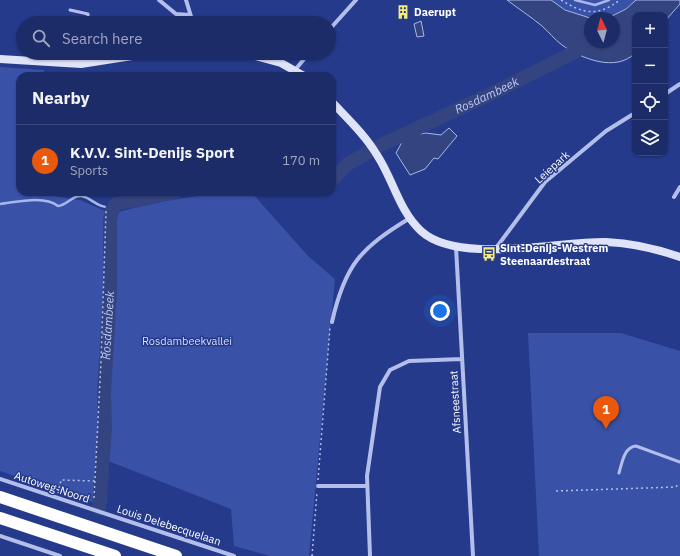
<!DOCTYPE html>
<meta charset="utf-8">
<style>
body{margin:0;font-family:"IBM Plex Sans",sans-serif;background:#25346e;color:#f1f3f6}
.controls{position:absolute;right:12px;top:12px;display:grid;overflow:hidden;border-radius:8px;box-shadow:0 1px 3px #0004}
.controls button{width:36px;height:36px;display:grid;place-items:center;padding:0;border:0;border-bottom:1px solid #3a487c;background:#1c2c68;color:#f1f3f6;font:20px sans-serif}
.compass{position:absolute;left:584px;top:12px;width:36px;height:36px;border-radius:50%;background:#1c2c68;box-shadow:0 1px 3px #0004;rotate:354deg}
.you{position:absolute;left:440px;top:311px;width:14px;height:14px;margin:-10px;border:3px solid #fff;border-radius:50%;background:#1a73e8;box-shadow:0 0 0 6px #1a73e833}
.badge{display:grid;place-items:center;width:26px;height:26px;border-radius:50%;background:#ea580c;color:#fff;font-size:13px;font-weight:700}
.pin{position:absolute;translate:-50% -33px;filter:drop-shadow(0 1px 2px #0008)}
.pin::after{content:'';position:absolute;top:21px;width:14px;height:12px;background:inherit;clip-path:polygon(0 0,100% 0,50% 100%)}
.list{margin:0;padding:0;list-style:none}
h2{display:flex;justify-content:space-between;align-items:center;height:52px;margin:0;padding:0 16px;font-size:17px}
h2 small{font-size:13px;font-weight:400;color:#a0a7c0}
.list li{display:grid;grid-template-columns:26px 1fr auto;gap:12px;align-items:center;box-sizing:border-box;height:72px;padding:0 16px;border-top:1px solid #3a487c}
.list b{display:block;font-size:15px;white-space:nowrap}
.list p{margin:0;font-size:13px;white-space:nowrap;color:#a0a7c0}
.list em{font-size:13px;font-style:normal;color:#a0a7c0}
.icon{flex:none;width:22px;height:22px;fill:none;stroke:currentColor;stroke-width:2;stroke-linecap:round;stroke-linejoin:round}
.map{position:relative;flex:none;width:680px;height:556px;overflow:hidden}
.search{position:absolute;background:#1c2c68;box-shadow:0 1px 3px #0004;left:16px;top:16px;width:320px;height:44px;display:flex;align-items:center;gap:10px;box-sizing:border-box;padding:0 14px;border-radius:22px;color:#a0a7c0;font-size:15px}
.panel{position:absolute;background:#1c2c68;box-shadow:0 1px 3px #0004;left:16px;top:72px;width:320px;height:124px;border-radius:12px}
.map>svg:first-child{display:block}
.green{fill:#3952a8}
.water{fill:#344480;stroke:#a7b7eb}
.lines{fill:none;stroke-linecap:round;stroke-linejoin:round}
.stream{stroke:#a7b7eb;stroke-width:2.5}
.river{stroke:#344480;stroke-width:14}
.path{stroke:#b3bfea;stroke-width:1.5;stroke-dasharray:2 3;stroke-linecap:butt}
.lane{stroke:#b3bfea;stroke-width:3}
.street{stroke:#b3bfea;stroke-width:4}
.secondary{stroke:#dee3f8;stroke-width:8}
.highway{stroke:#fff;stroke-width:12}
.labels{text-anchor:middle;stroke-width:3;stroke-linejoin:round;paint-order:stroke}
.poi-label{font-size:11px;font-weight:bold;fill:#fff;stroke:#253a8b;text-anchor:start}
.street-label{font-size:11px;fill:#fff;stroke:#253a8b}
.park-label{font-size:11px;fill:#d7dff8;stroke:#253a8b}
.water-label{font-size:12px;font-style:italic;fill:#bfcaf1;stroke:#253a8b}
</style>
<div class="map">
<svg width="680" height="556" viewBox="0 0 680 556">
<rect width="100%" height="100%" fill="#253a8b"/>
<path class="green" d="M 551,0 L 636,0 C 606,27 582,22 551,0 Z
M 0,67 L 44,70 L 44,76 L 20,76 L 20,192 L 39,192 L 40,194 L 80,200 L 112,214 C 157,201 204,193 251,192 L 308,256 L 335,279 L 309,556 L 270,556 L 234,546 L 231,509 L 108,461 L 107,504 L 92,502 L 0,471 Z
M 528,333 L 621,333 L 680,351 L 680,556 L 539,556 Z"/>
<path class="water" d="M 507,0 L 551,0 L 565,10 L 590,18 L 590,42 L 614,42 L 614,18 L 608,18 L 626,9 L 636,0 L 680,0 L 680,4 L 665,21 L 665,15 L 635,15 L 635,53 C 616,73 580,58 562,45 C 554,39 549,32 542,26 C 531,17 519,9 507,0 Z
M 421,21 L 424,36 L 417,37 L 414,24 Z
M 449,128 L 457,136 L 438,159 L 434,158 L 425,169 L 410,175 L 396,153 L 401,144 L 401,141 L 419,132 L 420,134 L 426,133 L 441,135 Z"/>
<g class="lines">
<path class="stream" d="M 575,0 L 595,5 L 609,0
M 408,133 L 411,137
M 0,204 C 17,202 44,195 58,206 C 67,205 73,195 81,196 C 91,197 96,208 113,208"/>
<g class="river">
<path id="s1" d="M 379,146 L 493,93 L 575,52 L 590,38"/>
<path d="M 332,180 L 349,163 L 367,153"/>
<path id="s2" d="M 99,508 L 105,429 L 104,392 L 110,292 L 110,220 L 112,210 L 116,204 L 175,192"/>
</g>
<path class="path" d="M 561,0 C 584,14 597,17 620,0
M 318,480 L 330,327
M 556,491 L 675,487 L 680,484
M 58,493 L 61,480 L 95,481
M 94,498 L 101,362 L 106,211
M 312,556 L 317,492"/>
<path class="lane" d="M 70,10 L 88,14 L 88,23
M 91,53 L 91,61
M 619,473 C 622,463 624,447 636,446 L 680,462"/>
<path class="street" d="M 159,0 L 176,14 L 190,15
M 186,0 L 193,23
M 329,30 L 356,0
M 295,70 L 309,53
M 665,94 L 680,84
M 674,197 L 680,187
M 456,247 L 473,556
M 496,248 L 545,182 L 606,131 L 635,113
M 332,322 C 345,264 361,248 410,218
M 0,479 L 234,556
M 318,486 L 367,486
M 0,536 L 60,556
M 370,556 L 367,476 L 380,387 L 390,370 L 409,361 L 462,359"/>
<path class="secondary" d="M 244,53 L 281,63 L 304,76
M 0,59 L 81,64 L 151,53
M 332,102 C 348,119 365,135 377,155 C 393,179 399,211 421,231 C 458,265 558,241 606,242 C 630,243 657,249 680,257"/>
<path class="highway" d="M 0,497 L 176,556
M 0,518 L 115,556"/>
</g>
<defs>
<symbol id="building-bare" viewBox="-9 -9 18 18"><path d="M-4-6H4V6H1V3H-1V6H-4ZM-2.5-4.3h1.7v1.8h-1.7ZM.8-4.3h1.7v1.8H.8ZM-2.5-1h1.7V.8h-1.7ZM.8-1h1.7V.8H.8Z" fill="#f4ed77" stroke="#253a8b" stroke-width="2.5" paint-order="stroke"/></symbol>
<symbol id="bus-bare" viewBox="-9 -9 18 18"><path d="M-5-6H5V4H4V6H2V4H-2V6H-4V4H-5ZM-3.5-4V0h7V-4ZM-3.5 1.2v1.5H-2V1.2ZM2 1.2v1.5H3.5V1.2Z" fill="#f4ed77" stroke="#253a8b" stroke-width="2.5" paint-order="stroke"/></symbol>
</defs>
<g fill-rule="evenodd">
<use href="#building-bare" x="393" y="2" width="20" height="20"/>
<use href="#bus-bare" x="479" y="244" width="20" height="20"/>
</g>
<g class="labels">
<g class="poi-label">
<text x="414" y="16">Daerupt</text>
<text x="500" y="252">Sint-Denijs-Westrem<tspan x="500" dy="13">Steenaardestraat</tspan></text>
</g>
<g class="street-label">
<text transform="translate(552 167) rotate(-42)" y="4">Leiepark</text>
<text transform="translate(455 402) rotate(-93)" y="4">Afsneestraat</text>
<text transform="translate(52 487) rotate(18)" y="4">Autoweg-Noord</text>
<text transform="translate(169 525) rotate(18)" y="4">Louis Delebecquelaan</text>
</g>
<g class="park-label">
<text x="187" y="345">Rosdambeekvallei</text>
</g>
<g class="water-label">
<text dy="4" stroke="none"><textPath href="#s1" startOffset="119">Rosdambeek</textPath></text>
<text dy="4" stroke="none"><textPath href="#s2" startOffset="183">Rosdambeek</textPath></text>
</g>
</g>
</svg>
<div class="controls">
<button>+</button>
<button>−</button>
<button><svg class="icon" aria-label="locate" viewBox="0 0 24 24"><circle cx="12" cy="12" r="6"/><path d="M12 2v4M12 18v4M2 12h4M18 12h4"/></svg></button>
<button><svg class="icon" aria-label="layers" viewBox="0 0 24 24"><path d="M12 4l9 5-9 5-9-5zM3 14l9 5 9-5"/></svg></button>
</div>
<svg class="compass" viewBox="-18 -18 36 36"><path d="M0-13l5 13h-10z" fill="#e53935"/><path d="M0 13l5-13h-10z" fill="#a0a7c0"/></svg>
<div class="you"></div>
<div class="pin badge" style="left:606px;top:429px">1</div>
<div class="search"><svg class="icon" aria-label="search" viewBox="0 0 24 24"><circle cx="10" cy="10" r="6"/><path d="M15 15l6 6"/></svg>Search here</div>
<section class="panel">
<h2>Nearby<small></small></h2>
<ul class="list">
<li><span class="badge">1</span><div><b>K.V.V. Sint-Denijs Sport</b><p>Sports</p></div><em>170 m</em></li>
</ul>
</section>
</div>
